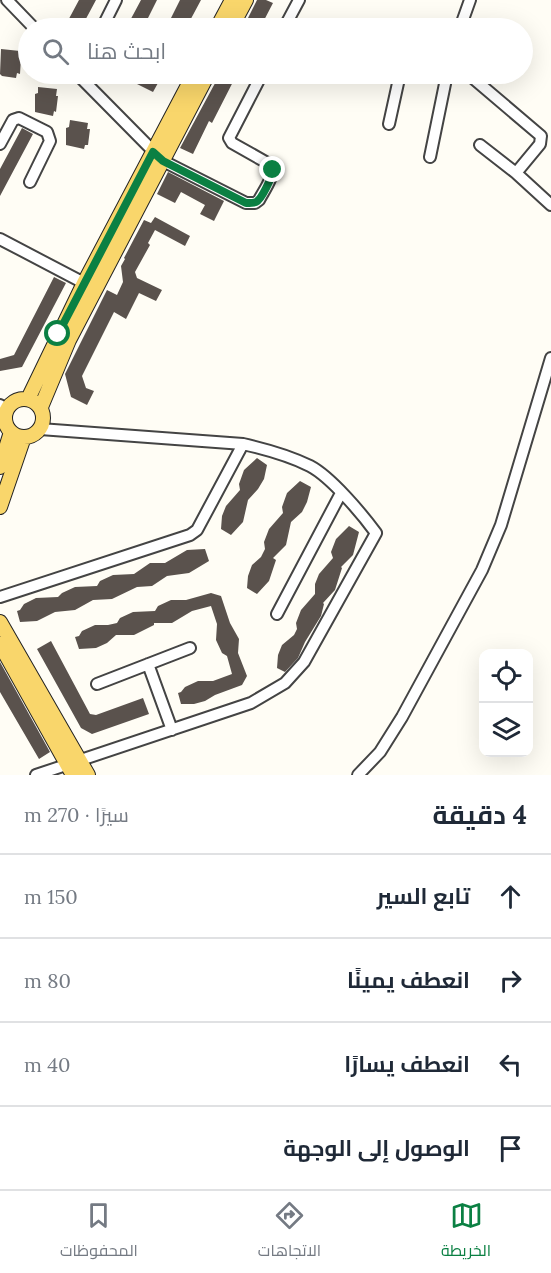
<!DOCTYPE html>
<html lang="ar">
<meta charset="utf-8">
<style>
body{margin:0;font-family:Lora,Cairo,serif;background:#f2f2f3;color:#1f2937;direction:rtl}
.controls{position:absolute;right:18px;bottom:18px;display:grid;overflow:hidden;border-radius:12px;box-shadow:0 6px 24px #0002}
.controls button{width:54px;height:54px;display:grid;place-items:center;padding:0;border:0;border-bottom:2px solid #e0e1e3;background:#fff;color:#1f2937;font:30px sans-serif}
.stop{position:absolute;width:18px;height:18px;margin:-14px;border:4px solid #0b8043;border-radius:50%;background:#fff}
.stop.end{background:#0b8043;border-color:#fff;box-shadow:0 2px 6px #0008}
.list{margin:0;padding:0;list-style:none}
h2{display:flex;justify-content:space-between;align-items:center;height:78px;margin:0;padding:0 24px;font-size:26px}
h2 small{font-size:20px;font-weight:400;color:#747a83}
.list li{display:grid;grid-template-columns:39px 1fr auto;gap:18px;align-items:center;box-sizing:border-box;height:84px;padding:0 24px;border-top:2px solid #e0e1e3}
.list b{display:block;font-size:22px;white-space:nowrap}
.list em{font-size:20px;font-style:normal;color:#747a83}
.icon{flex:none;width:33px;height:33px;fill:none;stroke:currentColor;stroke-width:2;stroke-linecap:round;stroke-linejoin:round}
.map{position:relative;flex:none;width:551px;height:775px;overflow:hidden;direction:ltr}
.search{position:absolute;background:#fff;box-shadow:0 6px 24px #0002;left:18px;right:18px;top:18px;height:66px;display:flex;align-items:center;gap:15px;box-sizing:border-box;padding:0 21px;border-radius:33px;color:#747a83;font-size:22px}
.sheet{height:414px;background:#fff}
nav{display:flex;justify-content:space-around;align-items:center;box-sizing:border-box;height:84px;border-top:2px solid #e0e1e3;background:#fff;font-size:16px;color:#747a83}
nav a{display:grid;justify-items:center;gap:3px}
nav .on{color:#0b8043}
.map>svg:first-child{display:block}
.building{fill:#5a524d}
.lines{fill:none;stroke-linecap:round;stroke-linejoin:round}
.minor-casing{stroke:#444;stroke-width:14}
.major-casing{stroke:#222;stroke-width:16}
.minor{stroke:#fff;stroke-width:10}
.major{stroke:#f9d66b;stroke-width:14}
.route{stroke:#0b8043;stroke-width:8}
</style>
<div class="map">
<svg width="551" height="775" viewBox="0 0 551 775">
<rect width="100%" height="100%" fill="#fffdf5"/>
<path class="building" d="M 79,0 L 96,0 L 81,28 L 64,28 Z
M 141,0 L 157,0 L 143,28 L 126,28 Z
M 180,0 L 201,0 L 186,28 L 166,28 Z
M 257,0 L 266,0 L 273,3 L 260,28 L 243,28 Z
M 1,49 L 20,51 L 19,58 L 21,58 L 20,74 L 17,73 L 16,78 L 2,76 L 0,74 Z
M 142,74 L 163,74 L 153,92 L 137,84 Z
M 220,74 L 237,74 L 212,123 L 209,121 L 193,154 L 180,148 Z
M 38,87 L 57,89 L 56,96 L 58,96 L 56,112 L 54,111 L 53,116 L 35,112 L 35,94 L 38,93 Z
M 70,120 L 88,123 L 87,129 L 90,129 L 88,145 L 85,145 L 84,149 L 66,145 L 66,128 L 69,127 Z
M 22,128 L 33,134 L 0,196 L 0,169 Z
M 168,172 L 224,201 L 214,221 L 200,214 L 205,205 L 181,192 L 175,203 L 157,194 Z
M 155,217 L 190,236 L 185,246 L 155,230 L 148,243 L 150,245 L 135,272 L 137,278 L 162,290 L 156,301 L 139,293 L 126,319 L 114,312 L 82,376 L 86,388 L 94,391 L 87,405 L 71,397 L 65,374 L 107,290 L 117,295 L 123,282 L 121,266 L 125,259 L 124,258 L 144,220 L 151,223 Z
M 54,277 L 66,283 L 22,367 L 0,371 L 0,359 L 14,355 Z
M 257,458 L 267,465 L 264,479 L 258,489 L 248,500 L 243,522 L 231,535 L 221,529 L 222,516 L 226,506 L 240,490 L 239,484 L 244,470 Z
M 300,481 L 311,487 L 307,502 L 302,512 L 291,522 L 286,545 L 273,558 L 276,560 L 269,581 L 257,594 L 247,588 L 248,576 L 252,565 L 261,557 L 265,549 L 264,542 L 269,529 L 283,513 L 282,507 L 287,493 Z
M 349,526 L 359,532 L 353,555 L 341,567 L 342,568 L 335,590 L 323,603 L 324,604 L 321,616 L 305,642 L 298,658 L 285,672 L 277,668 L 278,655 L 282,645 L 294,635 L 297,629 L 296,623 L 301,610 L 315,594 L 315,584 L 319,574 L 333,558 L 331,552 L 336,539 Z
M 205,549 L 209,561 L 189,573 L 167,576 L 152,586 L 137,587 L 112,599 L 93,600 L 75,610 L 55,612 L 37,621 L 20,622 L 17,611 L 20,610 L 24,604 L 36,598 L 58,597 L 62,593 L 75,587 L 97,586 L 100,581 L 113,575 L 134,574 L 150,563 L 165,563 L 187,550 Z
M 211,593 L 221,596 L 230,623 L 239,639 L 238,653 L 247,676 L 242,685 L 215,695 L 205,701 L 194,704 L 181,704 L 178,693 L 181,692 L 185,687 L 198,681 L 213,681 L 232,674 L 227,656 L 222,653 L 216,640 L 217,624 L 211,606 L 192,611 L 172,623 L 154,623 L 154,625 L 134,635 L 116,635 L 107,643 L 96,648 L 79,649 L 75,637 L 79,636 L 82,631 L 95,625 L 108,625 L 117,623 L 120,618 L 133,612 L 155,611 L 158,606 L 171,600 L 186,600 Z
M 51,641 L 90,714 L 96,715 L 143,698 L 149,714 L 92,734 L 81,728 L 37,649 Z
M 0,662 L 50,752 L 39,759 L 0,692 Z"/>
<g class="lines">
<defs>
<path id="minor" d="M 7,0 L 34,28
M 102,28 L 116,0
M 284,28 L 299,0
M 460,28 L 470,0
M 77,74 L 163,161 L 246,203 L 255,203 L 259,200 C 264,190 275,177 271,165 L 232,143 L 229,138 L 262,74
M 468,74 L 541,136 L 540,144 L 516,173 L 480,145
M 389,124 L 400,74
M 0,144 L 13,120 L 19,118 L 47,132 L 50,141 L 30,182
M 430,157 L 447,74
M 516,173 L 551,205
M 0,239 L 84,283
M 0,405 L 7,409
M 0,597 L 190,535 L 197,530 L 243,444
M 277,614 L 341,493
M 148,664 L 172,730
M 97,684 L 190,648
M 36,775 L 251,703 L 285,683 L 304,662 L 376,533 C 362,514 331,477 310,466 C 290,456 265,449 243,444 L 40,429
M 358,775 L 380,752 L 402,717 L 482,570 L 501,525 L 551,358"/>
<path id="major" d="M 217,28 L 232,0
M 231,28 L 246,0
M5 418a19 19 0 1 1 38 0a19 19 0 1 1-38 0Z
M 28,399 L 84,283 L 194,74
M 41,407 L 69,340 L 208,74
M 0,467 L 11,432
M 0,507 L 24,437
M 0,622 L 88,775
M 0,644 L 73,775"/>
</defs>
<use href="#minor" class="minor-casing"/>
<use href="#major" class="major-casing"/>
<use href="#minor" class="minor"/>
<use href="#major" class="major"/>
</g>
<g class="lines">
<path class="route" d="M 58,334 L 153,152 L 163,161 L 246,203 C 248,203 254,203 256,202 C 262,199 272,177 273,170"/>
</g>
</svg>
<div class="controls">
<button><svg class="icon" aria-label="locate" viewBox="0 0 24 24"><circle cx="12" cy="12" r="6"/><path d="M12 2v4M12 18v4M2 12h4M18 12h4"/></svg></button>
<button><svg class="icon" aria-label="layers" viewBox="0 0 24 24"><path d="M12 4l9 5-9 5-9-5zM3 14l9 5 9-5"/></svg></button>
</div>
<div class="stop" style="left:58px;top:334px"></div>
<div class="stop end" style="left:273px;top:170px"></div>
<div class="search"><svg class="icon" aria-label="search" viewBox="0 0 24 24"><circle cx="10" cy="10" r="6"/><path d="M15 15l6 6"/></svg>ابحث هنا</div>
</div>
<section class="sheet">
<h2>4 دقيقة<small>سيرًا · 270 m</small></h2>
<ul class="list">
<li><svg class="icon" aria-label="ahead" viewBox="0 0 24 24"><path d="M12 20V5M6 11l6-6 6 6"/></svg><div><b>تابع السير</b></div><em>150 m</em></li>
<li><svg class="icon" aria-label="right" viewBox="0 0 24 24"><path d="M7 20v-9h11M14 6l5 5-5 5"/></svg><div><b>انعطف يمينًا</b></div><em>80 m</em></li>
<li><svg class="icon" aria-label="left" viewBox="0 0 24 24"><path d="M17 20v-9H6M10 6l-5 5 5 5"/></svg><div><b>انعطف يسارًا</b></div><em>40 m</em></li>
<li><svg class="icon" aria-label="arrive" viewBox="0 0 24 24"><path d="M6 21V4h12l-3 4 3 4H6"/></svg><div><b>الوصول إلى الوجهة</b></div></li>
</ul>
</section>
<nav>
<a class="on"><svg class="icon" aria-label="map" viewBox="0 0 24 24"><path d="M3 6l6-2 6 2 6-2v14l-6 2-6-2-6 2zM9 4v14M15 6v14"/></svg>الخريطة</a>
<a><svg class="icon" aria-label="directions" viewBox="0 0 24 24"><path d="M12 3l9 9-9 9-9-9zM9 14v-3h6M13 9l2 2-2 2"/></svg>الاتجاهات</a>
<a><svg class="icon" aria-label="saved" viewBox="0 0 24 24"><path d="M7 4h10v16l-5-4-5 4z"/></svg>المحفوظات</a>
</nav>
